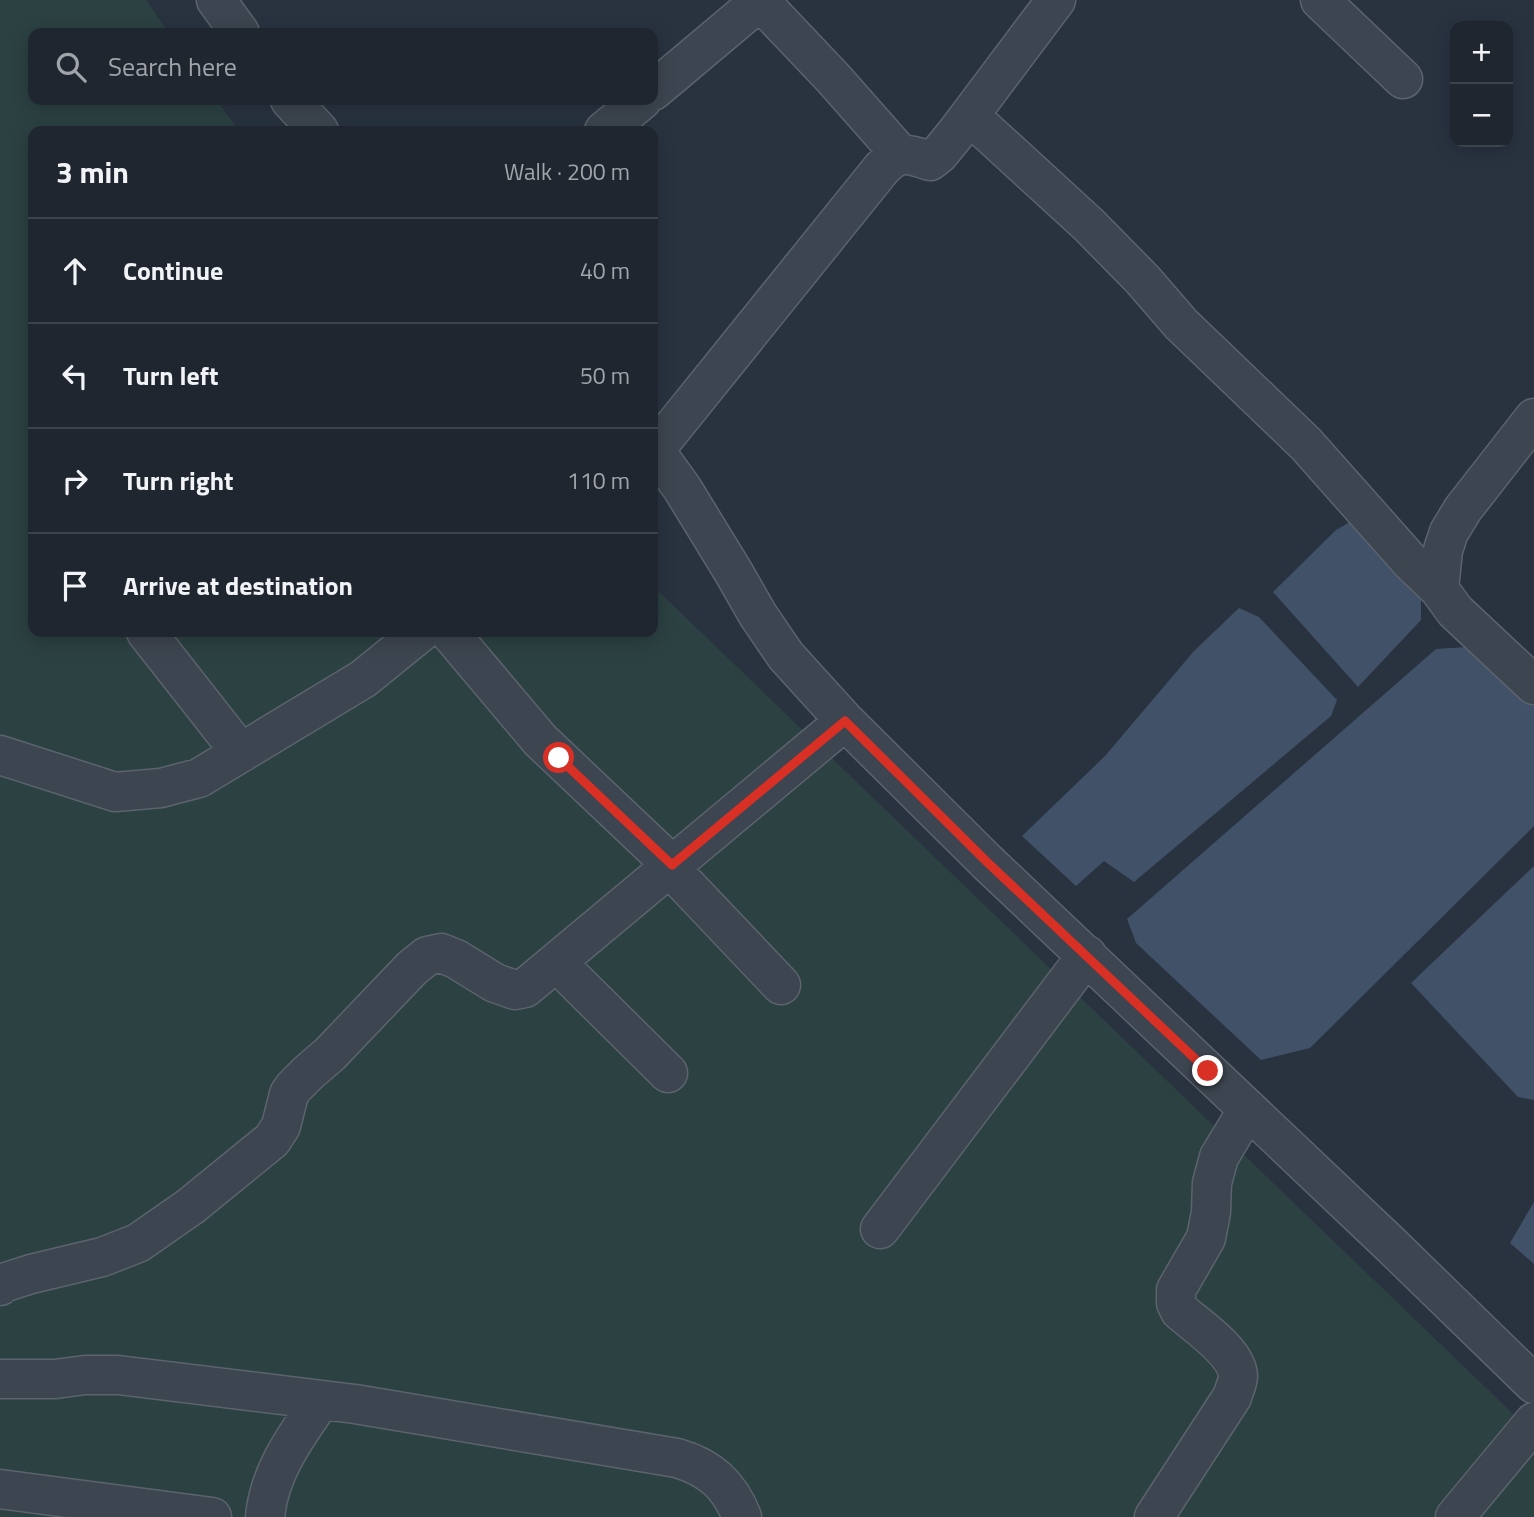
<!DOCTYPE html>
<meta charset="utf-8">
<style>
body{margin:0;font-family:"Titillium Web",sans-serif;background:#272e38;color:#f1f3f6}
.controls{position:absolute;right:21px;top:21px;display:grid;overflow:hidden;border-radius:14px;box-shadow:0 4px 18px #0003}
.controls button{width:63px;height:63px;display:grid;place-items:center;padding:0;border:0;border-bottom:2px solid #3c434c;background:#1f2630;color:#f1f3f6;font:35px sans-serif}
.stop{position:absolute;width:21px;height:21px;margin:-16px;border:5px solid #d93025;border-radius:50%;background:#fff}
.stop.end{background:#d93025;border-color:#fff;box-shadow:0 2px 7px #0008}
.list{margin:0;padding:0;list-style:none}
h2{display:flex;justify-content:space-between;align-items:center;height:91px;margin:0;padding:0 28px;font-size:30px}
h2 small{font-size:23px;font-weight:400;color:#a1a5ab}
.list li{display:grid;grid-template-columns:46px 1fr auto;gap:21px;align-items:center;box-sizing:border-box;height:105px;padding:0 28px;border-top:2px solid #3c434c}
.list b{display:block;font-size:26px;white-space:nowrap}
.list em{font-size:23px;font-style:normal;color:#a1a5ab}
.icon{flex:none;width:38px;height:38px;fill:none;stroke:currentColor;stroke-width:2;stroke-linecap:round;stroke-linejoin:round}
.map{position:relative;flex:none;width:1534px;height:1517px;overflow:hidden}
.search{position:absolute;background:#1f2630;box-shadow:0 4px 18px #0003;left:28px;top:28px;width:630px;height:77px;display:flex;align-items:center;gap:18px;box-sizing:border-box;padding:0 24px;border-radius:14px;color:#a1a5ab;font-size:26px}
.panel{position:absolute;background:#1f2630;box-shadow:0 4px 18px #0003;left:28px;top:126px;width:630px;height:511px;border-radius:14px}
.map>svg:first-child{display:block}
.green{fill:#2c4142}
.water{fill:#415167}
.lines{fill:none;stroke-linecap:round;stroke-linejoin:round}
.minor-casing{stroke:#5b636d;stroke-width:41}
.minor{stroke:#3d4550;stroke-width:38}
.route{stroke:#d93025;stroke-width:9}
</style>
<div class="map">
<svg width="1534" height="1517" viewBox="0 0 1534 1517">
<rect width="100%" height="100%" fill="#293340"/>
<path class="green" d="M 0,0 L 146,0 L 169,33 L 33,33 L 33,100 L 217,100 L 239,131 L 33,131 L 33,632 L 653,632 L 653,586 L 1534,1434 L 1534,1517 L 0,1517 Z"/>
<path class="water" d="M 1355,519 L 1421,576 L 1421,620 L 1358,687 L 1273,592 L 1336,530 Z
M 1239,608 L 1259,617 L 1337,700 L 1331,716 L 1134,882 L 1104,861 L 1076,886 L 1022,836 L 1105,756 L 1194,651 Z
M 1499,645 L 1534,684 L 1534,826 L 1310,1048 L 1261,1060 L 1136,943 L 1127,919 L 1436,649 Z
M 1534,866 L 1534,1100 L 1518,1097 L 1411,983 Z
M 1534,1202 L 1534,1264 L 1510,1243 Z"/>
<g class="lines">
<defs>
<path id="minor" d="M 216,0 L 240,33
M 759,0 L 833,78 L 901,155
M 1320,0 L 1403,79
M 653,91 L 760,1
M 290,100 L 319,131
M 970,116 L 1089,225 L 1143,280 L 1181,324 L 1306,444 L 1409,560 L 1439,589 L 1455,611 L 1534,685
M 604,131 L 642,100
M 653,450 L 658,455 L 682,488 L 734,573 L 758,615 L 786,656 L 845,721 L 987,862 L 1389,1243 L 1534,1384
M 654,451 L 882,168 C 900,150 908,154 930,161 L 939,154 L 957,132 L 1056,0
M 1439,589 L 1443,550 L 1449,532 L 1463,509 L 1534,418
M 146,632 L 241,753
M 449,632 L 540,740 L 672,865
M 0,755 L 115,792 L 161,788 L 199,778 L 363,679 L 421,632
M 669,867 L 781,985
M 556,962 L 668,1073
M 880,1229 L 1087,955
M 0,1286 L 3,1283 L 31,1274 L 102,1257 L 138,1243 L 191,1206 L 272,1140 L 281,1126 L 289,1094 L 294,1087 L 309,1072 L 330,1054 L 412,968 L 427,956 L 441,953 L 456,959 L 495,983 L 515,990 L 525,988 L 845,721
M 0,1379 L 55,1379 L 85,1375 L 118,1375 L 355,1404 L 677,1458 C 711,1468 729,1485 742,1517
M 0,1489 L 212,1517
M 265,1517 C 269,1472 296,1436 321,1400
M 1154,1517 L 1232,1397 C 1234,1390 1238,1383 1238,1376 C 1237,1352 1197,1326 1180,1311 L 1176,1303 L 1176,1290 L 1206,1238 L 1211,1212 L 1212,1183 L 1219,1157 L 1248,1109
M 1455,1517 L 1534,1422"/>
</defs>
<use href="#minor" class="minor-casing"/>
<use href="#minor" class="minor"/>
</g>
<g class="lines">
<path class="route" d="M 559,758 L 672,865 L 845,721 L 987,862 L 1208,1071"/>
</g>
</svg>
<div class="controls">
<button>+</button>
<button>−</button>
</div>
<div class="stop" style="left:559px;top:758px"></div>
<div class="stop end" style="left:1208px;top:1071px"></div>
<div class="search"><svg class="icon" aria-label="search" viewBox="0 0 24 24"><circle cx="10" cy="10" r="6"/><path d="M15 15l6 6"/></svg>Search here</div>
<section class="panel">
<h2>3 min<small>Walk · 200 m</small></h2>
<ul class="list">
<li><svg class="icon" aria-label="ahead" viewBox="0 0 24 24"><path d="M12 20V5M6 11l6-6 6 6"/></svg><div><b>Continue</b></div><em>40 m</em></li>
<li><svg class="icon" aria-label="left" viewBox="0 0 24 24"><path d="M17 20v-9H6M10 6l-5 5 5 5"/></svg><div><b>Turn left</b></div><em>50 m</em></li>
<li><svg class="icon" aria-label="right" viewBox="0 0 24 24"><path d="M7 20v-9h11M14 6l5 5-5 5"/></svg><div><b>Turn right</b></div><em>110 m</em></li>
<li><svg class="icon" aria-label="arrive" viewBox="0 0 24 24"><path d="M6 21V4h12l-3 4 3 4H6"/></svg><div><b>Arrive at destination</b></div></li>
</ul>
</section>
</div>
